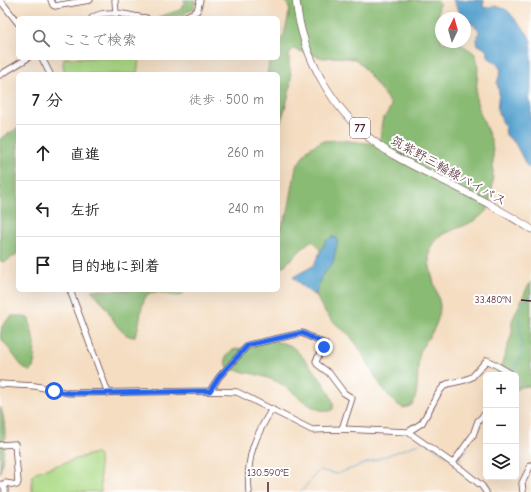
<!DOCTYPE html>
<html lang="ja">
<meta charset="utf-8">
<style>
body{margin:0;font-family:"Comic Neue","Klee One",sans-serif;background:#f6f6f6;color:#202124}
.controls{position:absolute;right:12px;bottom:12px;display:grid;overflow:hidden;border-radius:6px;box-shadow:0 4px 16px #0002}
.controls button{width:36px;height:36px;display:grid;place-items:center;padding:0;border:0;border-bottom:1px solid #e0e0e0;background:#fff;color:#202124;font:20px sans-serif}
.compass{position:absolute;left:435px;top:12px;width:36px;height:36px;border-radius:50%;background:#fff;box-shadow:0 4px 16px #0002;rotate:5deg}
.stop{position:absolute;width:12px;height:12px;margin:-9px;border:3px solid #2563eb;border-radius:50%;background:#fff}
.stop.end{background:#2563eb;border-color:#fff;box-shadow:0 1px 4px #0008}
.list{margin:0;padding:0;list-style:none}
h2{display:flex;justify-content:space-between;align-items:center;height:52px;margin:0;padding:0 16px;font-size:17px}
h2 small{font-size:13px;font-weight:400;color:#757577}
.list li{display:grid;grid-template-columns:26px 1fr auto;gap:12px;align-items:center;box-sizing:border-box;height:56px;padding:0 16px;border-top:1px solid #e0e0e0}
.list b{display:block;font-size:15px;white-space:nowrap}
.list em{font-size:13px;font-style:normal;color:#757577}
.icon{flex:none;width:22px;height:22px;fill:none;stroke:currentColor;stroke-width:2;stroke-linecap:round;stroke-linejoin:round}
.map{position:relative;flex:none;width:531px;height:492px;overflow:hidden}
.search{position:absolute;background:#fff;box-shadow:0 4px 16px #0002;left:16px;top:16px;width:264px;height:44px;display:flex;align-items:center;gap:10px;box-sizing:border-box;padding:0 14px;border-radius:6px;color:#757577;font-size:15px}
.panel{position:absolute;background:#fff;box-shadow:0 4px 16px #0002;left:16px;top:72px;width:264px;height:220px;border-radius:6px}
.map>svg:first-child{display:block}
.green{fill:#aedb88;stroke:#7c7d5a}
.forest{fill:#8abb74;stroke:#6a6d50}
.water{fill:#56a2cf;stroke:#50607d}
.lines{fill:none;stroke-linecap:round;stroke-linejoin:round}
.stream{stroke:#56a2cf;stroke-width:1}
.minor-casing{stroke:#643c42;stroke-width:7}
.major-casing{stroke:#643c42;stroke-width:8}
.minor{stroke:#fff;stroke-width:5.5}
.major{stroke:#fff;stroke-width:7}
.route{stroke:#2563eb;stroke-width:5}
.ticks{fill:none;stroke:#4a1f2b;stroke-width:1.5}
.labels{text-anchor:middle;stroke-width:4;stroke-linejoin:round;paint-order:stroke}
.shield{fill:#fff;stroke:#80626b;stroke-width:1}
.shield-label{font-size:12px;font-weight:bold;fill:#4a1f2b}
.street-label{font-size:13px;fill:#4a1f2b;stroke:#fff}
.ticks-label{font-size:10px;text-anchor:middle;fill:#4a1f2b;stroke:#fff;stroke-width:4;stroke-linejoin:round;paint-order:stroke}
</style>
<div class="map">
<svg width="531" height="492" viewBox="0 0 531 492">
<rect width="100%" height="100%" fill="#fff"/>
<filter id="ink" filterUnits="userSpaceOnUse"><feTurbulence type="fractalNoise" baseFrequency=".025" numOctaves="2"/><feDisplacementMap in="SourceGraphic" scale="8" xChannelSelector="R" yChannelSelector="G"/><feConvolveMatrix kernelMatrix="1 2 1 2 8 2 1 2 1" color-interpolation-filters="sRGB"/></filter>
<filter id="wash" filterUnits="userSpaceOnUse"><feTurbulence type="fractalNoise" baseFrequency=".012" numOctaves="4" result="noise"/><feDisplacementMap in="SourceGraphic" scale="16" xChannelSelector="R" yChannelSelector="G"/><feGaussianBlur stdDeviation="0.9" result="paint"/><feColorMatrix in="noise" values="0 0 0 0 0 0 0 0 0 0 0 0 0 0 0 0 0 1.4 0 .05"/><feComposite in="paint" operator="in"/></filter>
<g filter="url(#wash)">
<rect width="100%" height="100%" fill="#f4ddc1"/>
<path class="green" d="M 64,58 L 139,58 L 137,74 L 65,74 L 63,65 Z
M 95,453 L 99,456 L 101,492 L 32,492 L 32,476 L 36,472 Z"/>
<path class="forest" d="M 183,0 L 195,0 L 194,8 C 181,17 173,17 158,17 L 180,10 L 185,2 Z
M 285,0 L 437,0 L 439,3 L 438,19 L 441,27 L 441,42 C 445,42 452,41 456,42 C 459,43 472,51 474,53 C 482,63 475,86 476,98 C 479,114 486,126 491,140 C 495,149 493,198 489,206 C 478,229 439,227 431,247 C 424,263 438,290 440,306 C 440,316 435,329 429,337 C 426,342 421,347 420,353 C 416,365 420,393 413,403 C 411,407 407,407 403,408 C 379,394 368,357 351,337 C 347,332 341,329 337,325 C 328,317 318,304 315,291 C 312,276 331,251 312,241 L 309,242 L 285,265 L 278,269 L 278,232 L 288,212 L 296,167 L 308,149 L 322,141 L 341,140 L 375,144 C 384,138 379,128 383,119 C 386,114 390,111 391,104 L 362,65 L 355,59 L 337,57 L 323,58 L 293,49 C 286,55 290,66 291,75 C 291,92 285,108 280,124 L 278,127 L 278,74 L 267,74 L 270,58 L 278,58 L 278,41 L 284,35 L 290,9 Z
M 18,128 L 18,252 L 16,255 L 5,262 L 0,261 L 0,139 Z
M 531,282 L 531,386 L 520,387 L 516,390 L 516,375 L 499,375 L 499,372 L 512,333 L 512,321 L 527,288 Z
M 91,290 L 186,290 L 181,296 C 172,297 162,291 153,292 C 138,294 143,326 134,337 C 118,336 111,313 102,302 C 99,298 95,294 91,290 Z
M 11,316 L 23,316 L 29,319 C 33,334 37,353 33,368 L 29,371 L 21,365 L 0,337 L 2,326 Z
M 273,341 C 279,342 285,343 291,346 C 300,351 354,415 325,411 C 306,408 296,392 281,384 C 266,375 247,373 231,369 L 226,365 C 225,357 226,354 233,350 Z
M 0,406 C 8,427 5,450 0,473 Z"/>
<path class="water" d="M 453,0 L 484,0 L 483,8 L 496,6 L 507,10 L 527,33 L 531,41 L 531,93 L 528,101 L 531,103 L 531,168 L 527,166 L 515,143 L 506,135 L 505,127 L 497,110 L 499,92 L 497,83 L 501,70 L 497,63 L 489,58 L 486,49 L 476,44 L 479,31 C 476,25 471,24 466,20 C 461,14 456,7 453,0 Z
M 332,237 L 337,238 L 338,240 L 333,263 L 321,277 L 315,296 L 302,286 L 293,277 L 313,266 L 326,241 Z"/>
<g class="lines">
<path class="stream" d="M 512,375 C 515,369 520,362 521,355 C 524,331 510,318 531,295
M 426,442 L 453,459
M 458,462 L 468,447
M 301,492 L 319,470 L 337,474 L 421,443"/>
</g>
</g>
<g filter="url(#ink)">
<g class="lines">
<defs>
<path id="minor" d="M 0,0 L 18,23
M 51,0 L 53,5 L 55,6 L 90,0
M 115,0 L 116,14
M 92,18 C 106,8 130,16 146,18
M 182,18 L 197,11 L 200,0
M 42,58 L 50,74
M 0,75 L 28,58
M 70,290 L 108,393
M 0,384 L 35,386 L 69,393 L 210,391 L 237,392 L 312,430 L 342,429 L 408,432 L 462,470 L 482,486 L 486,492
M 210,391 L 219,377 L 248,345 L 302,333 L 325,344 L 316,361 L 317,364 L 329,373 L 344,393 L 352,398 L 342,429
M 408,432 L 422,423 L 439,392 L 444,386 L 447,384 L 465,380 L 472,377 L 487,360 L 510,373 L 509,375
M 0,445 L 15,444 L 18,482 L 17,485 L 5,483 L 3,485
M 453,463 L 473,435 L 478,421 L 486,413
M 0,484 L 3,485 L 5,489 L 5,492
M 249,492 C 246,458 254,438 272,409
M 523,492 L 522,483 L 531,465"/>
<path id="major" d="M 296,0 C 302,60 337,118 387,151 C 411,166 437,177 462,190 C 486,202 509,215 531,229"/>
</defs>
<use href="#minor" class="minor-casing"/>
<use href="#major" class="major-casing"/>
<use href="#minor" class="minor"/>
<use href="#major" class="major"/>
</g>
</g>
<g class="lines" filter="url(#ink)">
<path class="route" d="M 54,391 L 69,393 L 108,393 L 210,391 L 219,377 L 248,345 L 302,333 L 325,344 L 324,347"/>
</g>
<path class="ticks" d="M 521,300 L 531,301M 268,492 L 268,482"/>
<g class="labels">
<rect class="shield" x="350" y="118" width="20" height="20" rx="3"/>
<g class="shield-label">
<text x="360" y="132">77</text>
</g>
<g class="street-label">
<text transform="translate(449 170) rotate(29)" y="5">筑紫野三輪線バイパス</text>
</g>
</g>
<g class="ticks-label">
<text x="493" y="303">33.480°N</text>
<text x="268" y="476">130.590°E</text>
</g>
</svg>
<div class="controls">
<button>+</button>
<button>−</button>
<button><svg class="icon" aria-label="layers" viewBox="0 0 24 24"><path d="M12 4l9 5-9 5-9-5zM3 14l9 5 9-5"/></svg></button>
</div>
<svg class="compass" viewBox="-18 -18 36 36"><path d="M0-13l5 13h-10z" fill="#e53935"/><path d="M0 13l5-13h-10z" fill="#757577"/></svg>
<div class="stop" style="left:54px;top:391px"></div>
<div class="stop end" style="left:324px;top:347px"></div>
<div class="search"><svg class="icon" aria-label="search" viewBox="0 0 24 24"><circle cx="10" cy="10" r="6"/><path d="M15 15l6 6"/></svg>ここで検索</div>
<section class="panel">
<h2>7 分<small>徒歩 · 500 m</small></h2>
<ul class="list">
<li><svg class="icon" aria-label="ahead" viewBox="0 0 24 24"><path d="M12 20V5M6 11l6-6 6 6"/></svg><div><b>直進</b></div><em>260 m</em></li>
<li><svg class="icon" aria-label="left" viewBox="0 0 24 24"><path d="M17 20v-9H6M10 6l-5 5 5 5"/></svg><div><b>左折</b></div><em>240 m</em></li>
<li><svg class="icon" aria-label="arrive" viewBox="0 0 24 24"><path d="M6 21V4h12l-3 4 3 4H6"/></svg><div><b>目的地に到着</b></div></li>
</ul>
</section>
</div>
